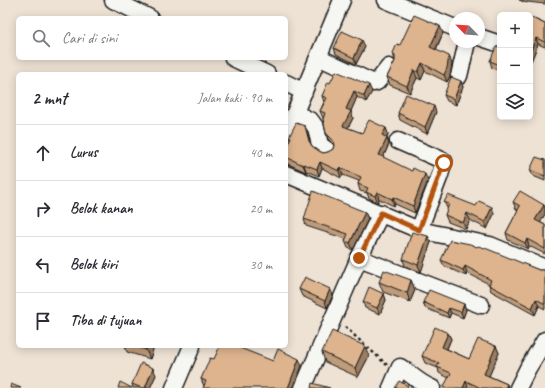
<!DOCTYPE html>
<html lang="id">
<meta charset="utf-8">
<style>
body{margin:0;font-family:Caveat,sans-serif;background:#f7f7f7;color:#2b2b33}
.controls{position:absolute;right:12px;top:12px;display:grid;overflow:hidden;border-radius:6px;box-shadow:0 2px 10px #0003}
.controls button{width:36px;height:36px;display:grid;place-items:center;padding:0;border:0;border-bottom:1px solid #e1e1e2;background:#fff;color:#2b2b33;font:20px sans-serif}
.compass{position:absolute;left:449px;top:12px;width:36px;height:36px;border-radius:50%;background:#fff;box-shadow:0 2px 10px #0003;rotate:295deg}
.stop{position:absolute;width:12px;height:12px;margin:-9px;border:3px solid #b45309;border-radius:50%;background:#fff}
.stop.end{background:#b45309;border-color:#fff;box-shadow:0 1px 4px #0008}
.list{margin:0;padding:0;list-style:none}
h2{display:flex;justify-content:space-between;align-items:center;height:52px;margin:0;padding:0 16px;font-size:17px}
h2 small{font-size:13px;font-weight:400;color:#7c7c81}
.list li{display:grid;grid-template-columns:26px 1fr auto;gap:12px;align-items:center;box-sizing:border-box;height:56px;padding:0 16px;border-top:1px solid #e1e1e2}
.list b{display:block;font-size:15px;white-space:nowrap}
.list em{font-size:13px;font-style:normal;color:#7c7c81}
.icon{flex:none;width:22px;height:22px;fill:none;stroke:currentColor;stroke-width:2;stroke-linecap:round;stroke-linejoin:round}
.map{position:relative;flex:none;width:545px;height:388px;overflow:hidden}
.search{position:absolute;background:#fff;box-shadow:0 2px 10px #0003;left:16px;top:16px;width:272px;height:44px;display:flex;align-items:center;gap:10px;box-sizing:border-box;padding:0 14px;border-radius:6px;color:#7c7c81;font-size:15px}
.panel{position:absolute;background:#fff;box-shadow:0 2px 10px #0003;left:16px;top:72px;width:272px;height:276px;border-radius:6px}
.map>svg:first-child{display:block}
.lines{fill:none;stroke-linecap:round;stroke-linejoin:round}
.street-casing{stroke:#1c1c1c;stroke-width:19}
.path{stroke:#1c1c1c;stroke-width:2.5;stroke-dasharray:3 3;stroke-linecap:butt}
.street{stroke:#f6f6f2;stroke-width:16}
.wall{fill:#be9b7a;stroke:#1c1c1c}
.shaded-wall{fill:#9b7e63;stroke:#1c1c1c}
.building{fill:#ddb48e;stroke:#1c1c1c}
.route{stroke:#b45309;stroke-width:5}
</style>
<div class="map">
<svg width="545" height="388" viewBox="0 0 545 388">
<rect width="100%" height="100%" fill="#eee2d4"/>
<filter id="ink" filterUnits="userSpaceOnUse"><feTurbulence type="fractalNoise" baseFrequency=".025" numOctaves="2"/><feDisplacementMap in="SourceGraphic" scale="8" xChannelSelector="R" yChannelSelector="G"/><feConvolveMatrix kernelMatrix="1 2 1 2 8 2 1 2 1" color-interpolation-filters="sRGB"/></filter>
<g filter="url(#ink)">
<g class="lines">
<defs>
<path id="street" d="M 113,0 L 150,18
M 386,0 L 455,28
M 479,37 L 500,44
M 318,57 L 374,83 L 377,82 L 389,67
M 233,58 L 267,74
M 459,76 L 467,42
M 286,83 L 304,92
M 295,113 L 311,121 L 316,128 L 320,145 L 327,150
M 286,134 L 342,0
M 398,141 L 444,161 L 440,175 L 419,230
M 286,174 L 419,230 L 490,245 L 545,268
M 359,258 L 481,305
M 174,388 L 192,346
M 303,388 L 359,258 L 381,213
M 391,388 L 400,367 C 411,374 420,384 432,388
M 518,388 L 528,368 L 545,340"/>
</defs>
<use href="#street" class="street-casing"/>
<path class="path" d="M 345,327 L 387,365"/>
<use href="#street" class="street"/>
</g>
<path class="wall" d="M 519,0 L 545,0 L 545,4 L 527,2 L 527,3 Z
M 530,17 L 545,24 L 545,47 L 538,44 L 530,64 Z
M 443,33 L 436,50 L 452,64 L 450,76 L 447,82 L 425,71 L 421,80 L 417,78 L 410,93 L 390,85 L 387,77 L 395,61 L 393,53 Z
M 500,46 L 500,71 L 492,68 L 490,61 Z
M 365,47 L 356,64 L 336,54 L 334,48 Z
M 461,81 L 463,87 L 456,105 L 447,101 L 444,95 Z
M 330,83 L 372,92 L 366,102 L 357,97 L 351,111 L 353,118 L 348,128 L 362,133 L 386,128 L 388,134 L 387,137 L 389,144 L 383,158 L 428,181 L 415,213 L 395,204 L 394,206 L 379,199 L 378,202 L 369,198 L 367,193 L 360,191 L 358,184 L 359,181 L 343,175 L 341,178 L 322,168 L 319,176 L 306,171 L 306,172 L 286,163 L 286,147 L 290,139 L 289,137 L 305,126 L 310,143 L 312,146 L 319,151 L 323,153 L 328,152 L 333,149 L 334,145 L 328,139 L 326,133 L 323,118 L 320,111 L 324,102 L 322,96 Z
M 436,112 L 427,134 L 400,120 L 398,113 Z
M 545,160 L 545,181 L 533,176 L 530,170 Z
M 444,202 L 494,214 L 487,229 L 470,220 L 466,229 L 448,222 L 445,215 L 448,209 L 447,208 Z
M 513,202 L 544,205 L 545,208 L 545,214 L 540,222 L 545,225 L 545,254 L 529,246 L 528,249 L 508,240 L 506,233 L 518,210 L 516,209 Z
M 365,212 L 368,219 L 353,250 L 348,248 L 345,241 L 346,239 L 306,226 L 304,219 Z
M 428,236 L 431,242 L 421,272 L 405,266 L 403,259 Z
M 477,247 L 539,270 L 545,270 L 545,309 L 539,306 L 535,315 L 491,291 L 489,285 L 489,284 L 467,273 L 466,276 L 444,266 L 441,260 Z
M 411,280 L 415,290 L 410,302 L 383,292 L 379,282 Z
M 299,289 L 330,289 L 333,295 L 327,308 L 302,296 Z
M 384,294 L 386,300 L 380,314 L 365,308 L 363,302 Z
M 423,302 L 464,304 L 466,310 L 463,318 L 451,313 L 449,318 L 425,308 Z
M 448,333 L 451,339 L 447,349 L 469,359 L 496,346 L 499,353 L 489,376 L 507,384 L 508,388 L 469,388 L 439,373 L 438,368 L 425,363 L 422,356 Z
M 125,346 L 154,346 L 150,359 L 127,352 Z
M 365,346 L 369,356 L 358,377 L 325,362 L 322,352 Z
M 214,359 L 273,361 L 302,366 L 204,386 L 201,379 Z
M 156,375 L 150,388 L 133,388 L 132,384 Z"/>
<path class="shaded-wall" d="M 440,26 L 443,33 L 433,55 L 430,47 Z
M 536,38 L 538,44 L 530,64 L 530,52 Z
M 362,40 L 365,47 L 356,64 L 354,58 Z
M 449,56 L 452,64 L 450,76 L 447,82 L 444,75 Z
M 422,63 L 425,71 L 421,80 L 418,72 Z
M 414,70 L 417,78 L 410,93 L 407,86 Z
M 461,81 L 463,87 L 456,105 L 454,99 Z
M 369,85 L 372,92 L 366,102 L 364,96 Z
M 354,91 L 357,97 L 351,111 L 353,118 L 346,132 L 343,126 L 346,109 Z
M 434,106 L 436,112 L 427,134 L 425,127 Z
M 386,128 L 388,134 L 385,142 L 382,135 Z
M 387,138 L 389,144 L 381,162 L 379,155 Z
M 320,162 L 322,168 L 319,176 L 317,169 Z
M 304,164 L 306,171 L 306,172 L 303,165 Z
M 340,168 L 343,175 L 341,178 L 339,171 Z
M 425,174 L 428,181 L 415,213 L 413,206 Z
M 377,192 L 379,199 L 378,202 L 375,196 Z
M 393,197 L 395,204 L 394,206 L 392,199 Z
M 544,205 L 545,208 L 545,214 L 538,227 L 535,220 Z
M 492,207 L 494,214 L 487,229 L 485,222 Z
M 365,212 L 368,219 L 353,250 L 350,243 Z
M 467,213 L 470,220 L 466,229 L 463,223 Z
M 428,236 L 431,242 L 421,272 L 418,265 Z
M 527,239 L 529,246 L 528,249 L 525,243 Z
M 465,266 L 467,273 L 466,276 L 463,270 Z
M 411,280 L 415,290 L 410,302 L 407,293 Z
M 330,289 L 333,295 L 327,308 L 325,301 Z
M 384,294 L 386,300 L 380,314 L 377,308 Z
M 536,299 L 539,306 L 535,315 L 532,308 Z
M 464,304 L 466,310 L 463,318 L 461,312 Z
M 449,308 L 451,313 L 449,318 L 447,313 Z
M 448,333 L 451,339 L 445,353 L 442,347 Z
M 147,346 L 154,346 L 150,359 L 146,350 Z
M 365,346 L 369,356 L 358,377 L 355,368 Z
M 496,346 L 499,353 L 487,381 L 484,374 Z
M 299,359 L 302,366 L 293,388 L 288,388 Z
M 153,368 L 156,375 L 150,388 L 145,388 Z
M 466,381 L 468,388 L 463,388 Z
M 507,384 L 508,388 L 505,388 Z"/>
<path class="building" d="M 414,15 L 440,26 L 430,47 L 449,56 L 447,68 L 444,75 L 422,63 L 418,72 L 414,70 L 407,86 L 387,77 L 395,61 L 395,56 L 393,53 L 397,44 L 400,45 Z
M 530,17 L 545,24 L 545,42 L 536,38 L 530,52 Z
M 342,31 L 362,40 L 354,58 L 334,48 Z
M 500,46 L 500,65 L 490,61 L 496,47 Z
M 336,71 L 369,85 L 364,96 L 354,91 L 346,109 L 351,111 L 343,126 L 362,133 L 369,120 L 386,128 L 382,135 L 387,138 L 379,155 L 412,171 L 413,168 L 425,174 L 413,206 L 393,197 L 392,199 L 377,192 L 375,196 L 366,192 L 368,188 L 358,184 L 361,177 L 340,168 L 339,171 L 320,162 L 317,169 L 304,164 L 303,165 L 286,157 L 286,147 L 291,137 L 289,137 L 296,123 L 305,126 L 309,141 L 312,146 L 319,151 L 323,153 L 328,152 L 333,149 L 334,145 L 333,140 L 326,133 L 323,119 L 325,113 L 320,111 L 327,98 L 322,96 L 328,82 L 330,83 Z
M 451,77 L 461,81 L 454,99 L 444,95 Z
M 406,94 L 434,106 L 425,127 L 398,113 Z
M 536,157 L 545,160 L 545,176 L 530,170 Z
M 313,191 L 365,212 L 350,243 L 345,241 L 348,234 L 304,219 Z
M 520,191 L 544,205 L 535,220 L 545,225 L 545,249 L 527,239 L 525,243 L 506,233 L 520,206 L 513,202 Z
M 448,195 L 476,206 L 479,201 L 492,207 L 485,222 L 467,213 L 463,223 L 445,215 L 449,204 L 444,202 Z
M 412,232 L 428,236 L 418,265 L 403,259 Z
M 450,240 L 470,244 L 477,247 L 478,246 L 485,248 L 539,270 L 545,270 L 545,304 L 536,299 L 532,308 L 489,285 L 491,280 L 465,266 L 463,270 L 441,260 Z
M 384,270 L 411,280 L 407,293 L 379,282 Z
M 305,277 L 330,289 L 325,301 L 299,289 Z
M 369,287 L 384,294 L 377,308 L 363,302 Z
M 429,290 L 464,304 L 461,312 L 449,308 L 447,313 L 423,302 Z
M 435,327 L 448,333 L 442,347 L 469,359 L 478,339 L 496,346 L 484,374 L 507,384 L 505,388 L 481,388 L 466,381 L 463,388 L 443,388 L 451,373 L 437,367 L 439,363 L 422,356 Z
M 332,331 L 365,346 L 355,368 L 322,352 Z
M 134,346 L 147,346 L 146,350 Z
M 220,346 L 235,346 L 273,361 L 278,349 L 299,359 L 288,388 L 203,388 L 206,381 L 201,379 L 210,358 L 214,359 Z
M 141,363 L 153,368 L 145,388 L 142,388 L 132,384 Z
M 399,381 L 408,386 L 407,388 L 395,388 Z
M 120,382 L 132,388 L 118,388 Z
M 312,383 L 330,388 L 311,388 Z
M 11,384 L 21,388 L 10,388 Z"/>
</g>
<g class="lines" filter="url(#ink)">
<path class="route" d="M 359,258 L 381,213 L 419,230 L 444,163"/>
</g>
</svg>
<div class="controls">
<button>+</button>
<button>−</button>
<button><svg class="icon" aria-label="layers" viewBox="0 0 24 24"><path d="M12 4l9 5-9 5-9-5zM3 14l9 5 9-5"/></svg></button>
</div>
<svg class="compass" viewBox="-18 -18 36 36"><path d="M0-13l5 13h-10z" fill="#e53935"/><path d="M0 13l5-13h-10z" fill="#7c7c81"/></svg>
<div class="stop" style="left:444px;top:163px"></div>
<div class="stop end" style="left:359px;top:258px"></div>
<div class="search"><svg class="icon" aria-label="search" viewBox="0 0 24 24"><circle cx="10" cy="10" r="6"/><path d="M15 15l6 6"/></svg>Cari di sini</div>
<section class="panel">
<h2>2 mnt<small>Jalan kaki · 90 m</small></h2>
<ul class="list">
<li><svg class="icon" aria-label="ahead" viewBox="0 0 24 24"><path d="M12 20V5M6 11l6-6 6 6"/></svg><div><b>Lurus</b></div><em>40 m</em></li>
<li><svg class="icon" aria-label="right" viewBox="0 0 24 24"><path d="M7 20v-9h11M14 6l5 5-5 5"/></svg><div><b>Belok kanan</b></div><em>20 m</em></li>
<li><svg class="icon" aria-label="left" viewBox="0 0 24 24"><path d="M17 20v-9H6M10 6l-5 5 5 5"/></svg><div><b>Belok kiri</b></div><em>30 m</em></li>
<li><svg class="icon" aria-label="arrive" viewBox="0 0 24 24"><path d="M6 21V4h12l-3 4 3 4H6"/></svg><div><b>Tiba di tujuan</b></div></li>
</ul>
</section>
</div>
